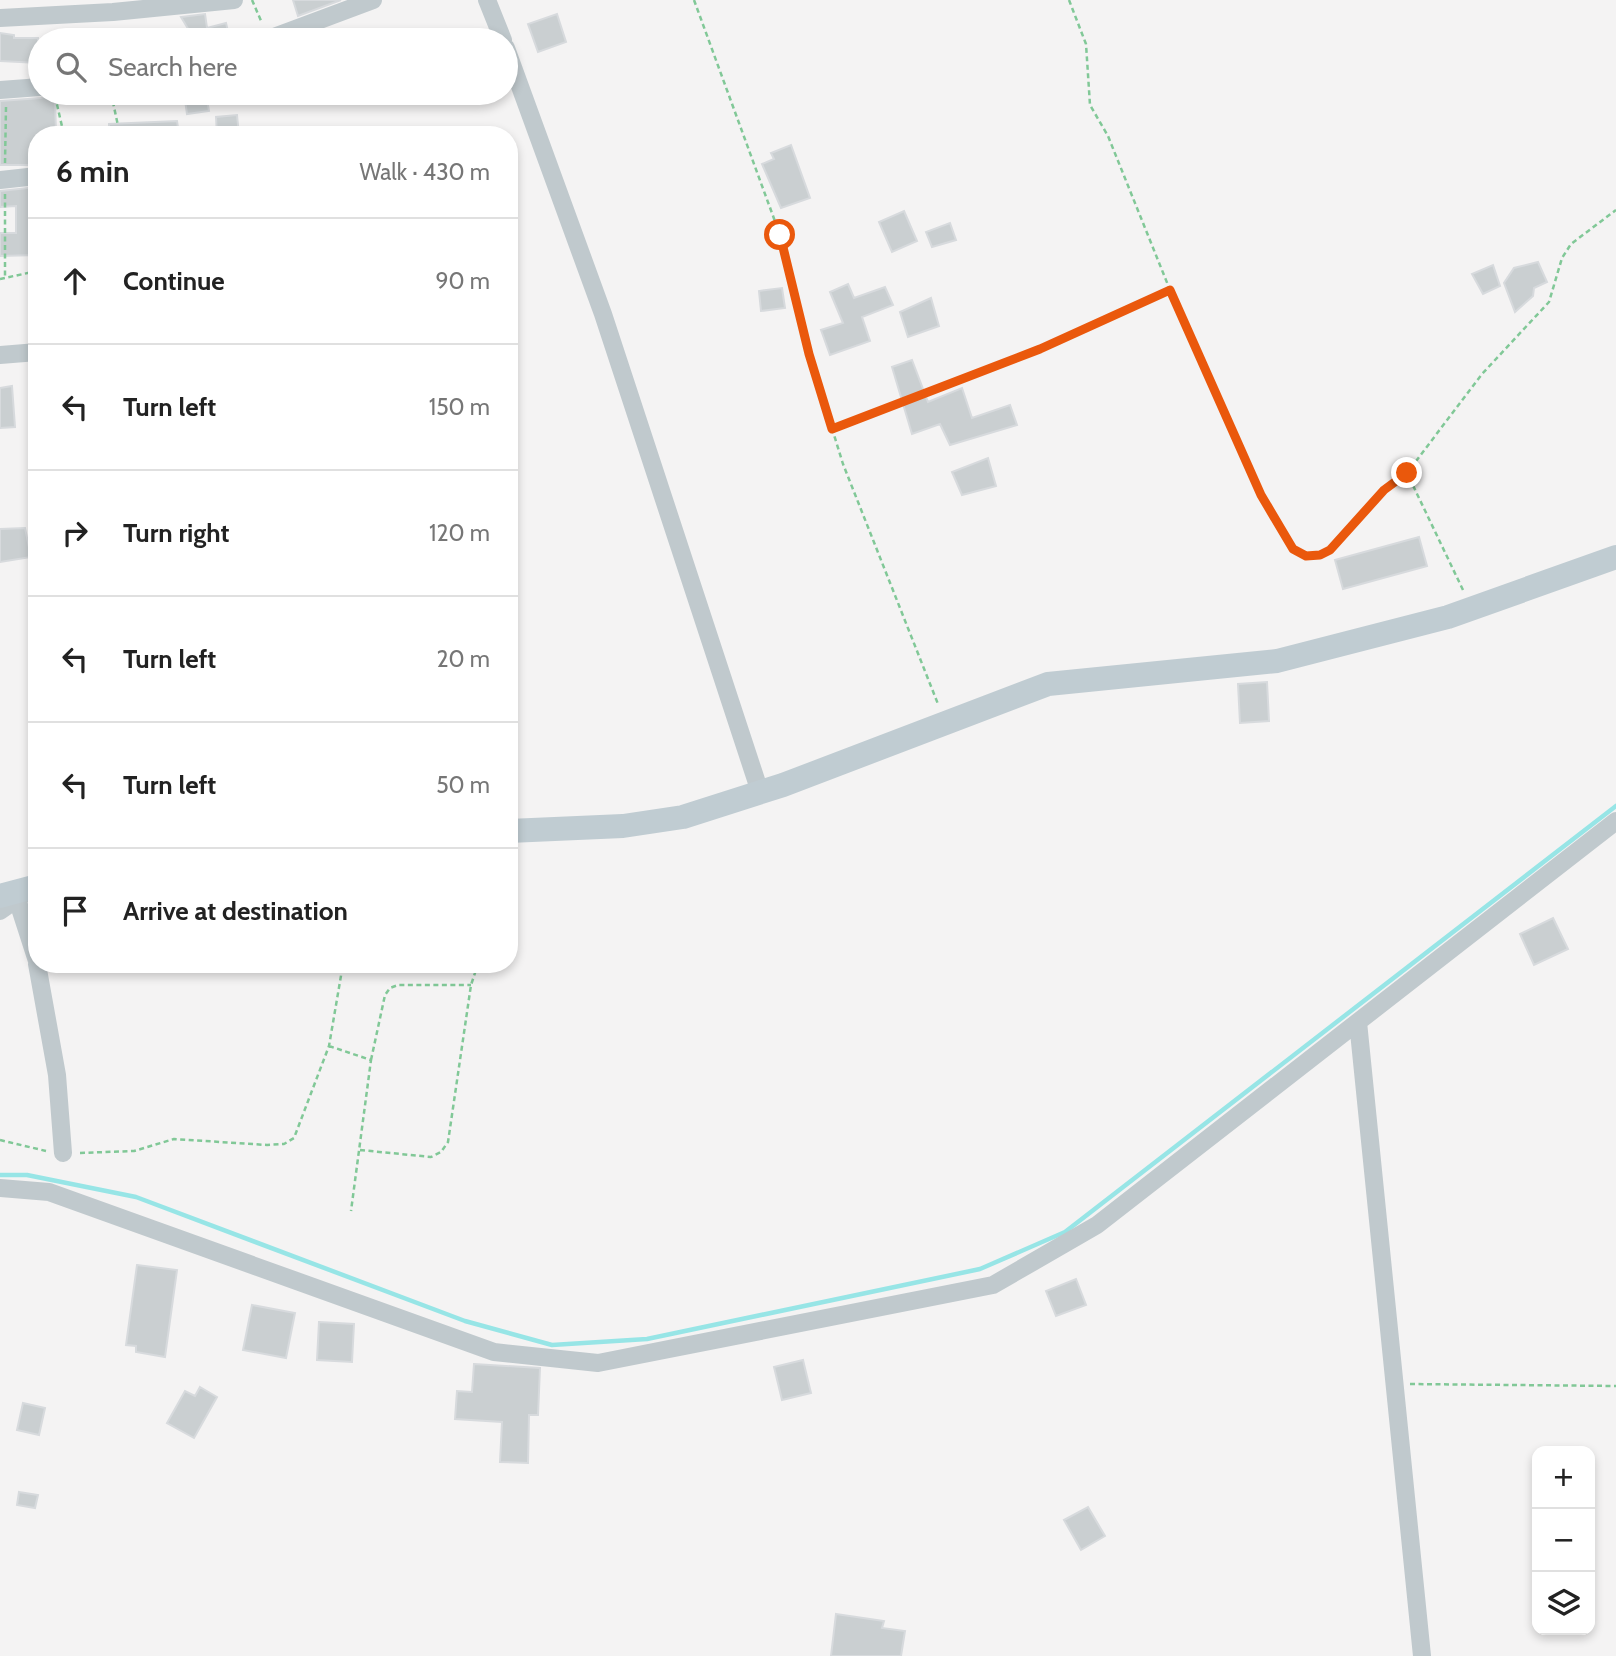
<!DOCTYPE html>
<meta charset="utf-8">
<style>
body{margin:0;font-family:Cabin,sans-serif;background:#f2f2f2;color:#222}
.controls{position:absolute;right:21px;bottom:21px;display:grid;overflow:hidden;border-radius:14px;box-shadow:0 4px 10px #0003}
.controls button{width:63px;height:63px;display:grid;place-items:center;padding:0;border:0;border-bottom:2px solid #e0e0e0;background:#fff;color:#222;font:35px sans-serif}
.stop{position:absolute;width:21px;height:21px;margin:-16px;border:5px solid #ea580c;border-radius:50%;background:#fff}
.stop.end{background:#ea580c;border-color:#fff;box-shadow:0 2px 7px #0008}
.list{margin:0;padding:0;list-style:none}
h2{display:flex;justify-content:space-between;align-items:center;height:91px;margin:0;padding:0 28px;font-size:30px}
h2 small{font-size:23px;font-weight:400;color:#767676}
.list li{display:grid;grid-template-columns:46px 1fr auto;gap:21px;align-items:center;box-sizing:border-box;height:126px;padding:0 28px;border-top:2px solid #e0e0e0}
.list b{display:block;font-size:26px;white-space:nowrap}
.list em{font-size:23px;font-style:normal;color:#767676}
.icon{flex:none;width:38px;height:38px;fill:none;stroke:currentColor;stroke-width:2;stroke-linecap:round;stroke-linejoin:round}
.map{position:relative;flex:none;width:1616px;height:1656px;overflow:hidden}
.search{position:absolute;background:#fff;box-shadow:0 4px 10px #0003;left:28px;top:28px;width:490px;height:77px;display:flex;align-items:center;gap:18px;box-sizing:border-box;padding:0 24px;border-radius:38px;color:#767676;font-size:26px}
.panel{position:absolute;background:#fff;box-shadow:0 4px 10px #0003;left:28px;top:126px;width:490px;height:847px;border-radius:28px}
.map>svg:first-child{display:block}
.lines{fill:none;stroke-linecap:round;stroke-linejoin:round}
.stream{stroke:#97e5e6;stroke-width:4.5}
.building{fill:#cacfd1;stroke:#d7dadd;stroke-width:2}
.path{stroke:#81c897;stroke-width:2.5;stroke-dasharray:5 3.5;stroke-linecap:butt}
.street{stroke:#c0c9cd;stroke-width:18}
.secondary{stroke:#c0ccd2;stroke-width:24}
.route{stroke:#ea580c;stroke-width:9}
</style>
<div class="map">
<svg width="1616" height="1656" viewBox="0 0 1616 1656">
<rect width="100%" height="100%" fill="#f4f3f3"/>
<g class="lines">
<path class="stream" d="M 0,1175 L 27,1175 L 136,1197 L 465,1321 L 552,1345 L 647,1339 L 980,1269 L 1065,1232 L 1616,806"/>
</g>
<path class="building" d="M 293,0 L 341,0 L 298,16 Z
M 205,14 L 207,28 L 226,23 L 230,40 L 175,40 L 175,36 L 190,32 L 181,17 Z
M 557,14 L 566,42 L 538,52 L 528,24 Z
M 0,33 L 14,35 L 14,38 L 38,38 L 38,63 L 0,61 Z
M 184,93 L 206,93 L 209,111 L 187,114 Z
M 48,95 L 55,95 L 56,135 L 37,135 L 37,165 L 0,165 L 0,101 L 41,98 Z
M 237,115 L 239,135 L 217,135 L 216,117 Z
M 177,121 L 179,135 L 109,135 L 109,124 Z
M 791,145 L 810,198 L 781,208 L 762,164 L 774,159 L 771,153 Z
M 37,187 L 37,255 L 0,256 L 0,233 L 16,233 L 16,206 L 0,207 L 0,191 Z
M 904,211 L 917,241 L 892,252 L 879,222 Z
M 950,223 L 956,240 L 932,247 L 926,232 Z
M 1538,262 L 1547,282 L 1534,288 L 1533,296 L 1515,312 L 1504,283 L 1514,268 Z
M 1493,265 L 1500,286 L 1483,294 L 1472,274 Z
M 848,284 L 854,298 L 885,287 L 893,305 L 862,317 L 870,341 L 830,355 L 821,330 L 843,323 L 830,292 Z
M 782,288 L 785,308 L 761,311 L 759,291 Z
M 931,298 L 939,326 L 908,337 L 900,312 Z
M 912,360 L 928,402 L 962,388 L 972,418 L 1010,405 L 1017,425 L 950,445 L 940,424 L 912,434 L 892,367 Z
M 12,386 L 15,427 L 0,428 L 0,388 Z
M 988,458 L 996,486 L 962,495 L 952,472 Z
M 25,528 L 31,557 L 0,562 L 0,529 Z
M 1419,537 L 1427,566 L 1343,589 L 1335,560 Z
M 1267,682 L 1269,721 L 1240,723 L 1238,684 Z
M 1553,918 L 1568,949 L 1534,965 L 1520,934 Z
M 137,1265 L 177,1270 L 165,1357 L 136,1352 L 136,1346 L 126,1345 Z
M 1076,1279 L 1086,1305 L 1056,1316 L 1046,1291 Z
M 252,1305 L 295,1313 L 286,1358 L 243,1350 Z
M 319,1322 L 354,1324 L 352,1362 L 317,1360 Z
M 803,1360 L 811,1393 L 782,1400 L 774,1367 Z
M 474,1364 L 540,1368 L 538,1415 L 529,1415 L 528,1463 L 500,1462 L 502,1422 L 455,1419 L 457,1391 L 472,1392 Z
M 200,1387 L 217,1397 L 194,1438 L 167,1423 L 185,1391 L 195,1396 Z
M 23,1403 L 45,1408 L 39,1435 L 17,1430 Z
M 19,1492 L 38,1495 L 35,1508 L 17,1505 Z
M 1088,1507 L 1105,1536 L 1081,1550 L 1064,1520 Z
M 836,1614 L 884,1621 L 882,1628 L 905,1631 L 901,1656 L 831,1656 Z"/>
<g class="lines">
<path class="path" d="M 252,0 L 262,23
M 694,0 L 780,235 L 809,354 L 843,464 L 938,704
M 1069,0 L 1086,44 L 1090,105 L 1108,136 L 1170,290 L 1261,495 L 1293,549 L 1305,556 L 1320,555 L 1330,550 L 1384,490 L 1407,473
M 111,93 L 120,135
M 55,96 L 64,135
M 5,163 L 6,107
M 5,194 L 5,278
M 0,279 L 37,271
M 832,429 L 1040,349 L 1169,290
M 1463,590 L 1407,473 L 1482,374 L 1549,302 L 1562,258 L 1571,244 L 1616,210
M 329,1046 L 371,1060 L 351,1211
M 371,1060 L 385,995 L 390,988 L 398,985 L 471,985
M 0,1140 L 46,1151
M 360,1150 L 431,1157 L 441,1152 L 448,1142 L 471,985 L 478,964
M 80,1153 L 134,1151 L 174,1139 L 267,1145 L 284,1144 L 294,1138 L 329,1046 L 343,964
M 1410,1384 L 1616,1386"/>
<path class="street" d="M 487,0 L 503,40
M 0,18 L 113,12 L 234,0
M 266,40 L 373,0
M 506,48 L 603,314 L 760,792
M 0,90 L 40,87
M 0,180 L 37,176
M 0,355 L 37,352
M 17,899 L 37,961
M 0,911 L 24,894
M 37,964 L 57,1075 L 63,1153
M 1358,1022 L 1422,1656
M 0,1188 L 49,1192 L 494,1352 L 598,1363 L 993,1285 L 1097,1225 L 1616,821"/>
<path class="secondary" d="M 509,831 L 623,826 L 683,817 L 783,785 L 1048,684 L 1277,661 L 1448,617 L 1616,557
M 0,896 L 37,886"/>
</g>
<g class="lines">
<path class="route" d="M 780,235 L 809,354 L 832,429 L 1040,349 L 1170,290 L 1261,495 L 1293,549 L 1306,556 L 1320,555 L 1330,550 L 1384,490 L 1407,473"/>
</g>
</svg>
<div class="controls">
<button>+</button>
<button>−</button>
<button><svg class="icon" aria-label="layers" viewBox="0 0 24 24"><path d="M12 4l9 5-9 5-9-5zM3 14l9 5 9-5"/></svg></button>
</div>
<div class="stop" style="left:780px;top:235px"></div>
<div class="stop end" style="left:1407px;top:473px"></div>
<div class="search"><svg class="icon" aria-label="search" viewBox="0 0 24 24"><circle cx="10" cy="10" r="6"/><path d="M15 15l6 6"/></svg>Search here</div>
<section class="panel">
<h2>6 min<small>Walk · 430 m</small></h2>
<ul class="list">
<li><svg class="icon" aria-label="ahead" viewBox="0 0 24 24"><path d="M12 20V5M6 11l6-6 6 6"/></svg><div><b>Continue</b></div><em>90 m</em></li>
<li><svg class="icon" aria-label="left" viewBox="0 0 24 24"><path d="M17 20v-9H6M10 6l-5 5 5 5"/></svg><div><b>Turn left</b></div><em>150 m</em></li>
<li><svg class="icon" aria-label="right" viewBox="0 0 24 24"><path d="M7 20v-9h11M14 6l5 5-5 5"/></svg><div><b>Turn right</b></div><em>120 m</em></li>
<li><svg class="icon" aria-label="left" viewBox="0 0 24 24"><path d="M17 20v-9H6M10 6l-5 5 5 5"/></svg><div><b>Turn left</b></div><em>20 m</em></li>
<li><svg class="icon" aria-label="left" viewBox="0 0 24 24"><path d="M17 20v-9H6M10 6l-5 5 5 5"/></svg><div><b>Turn left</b></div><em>50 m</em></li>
<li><svg class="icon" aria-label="arrive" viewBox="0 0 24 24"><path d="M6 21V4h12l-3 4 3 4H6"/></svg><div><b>Arrive at destination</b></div></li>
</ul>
</section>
</div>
